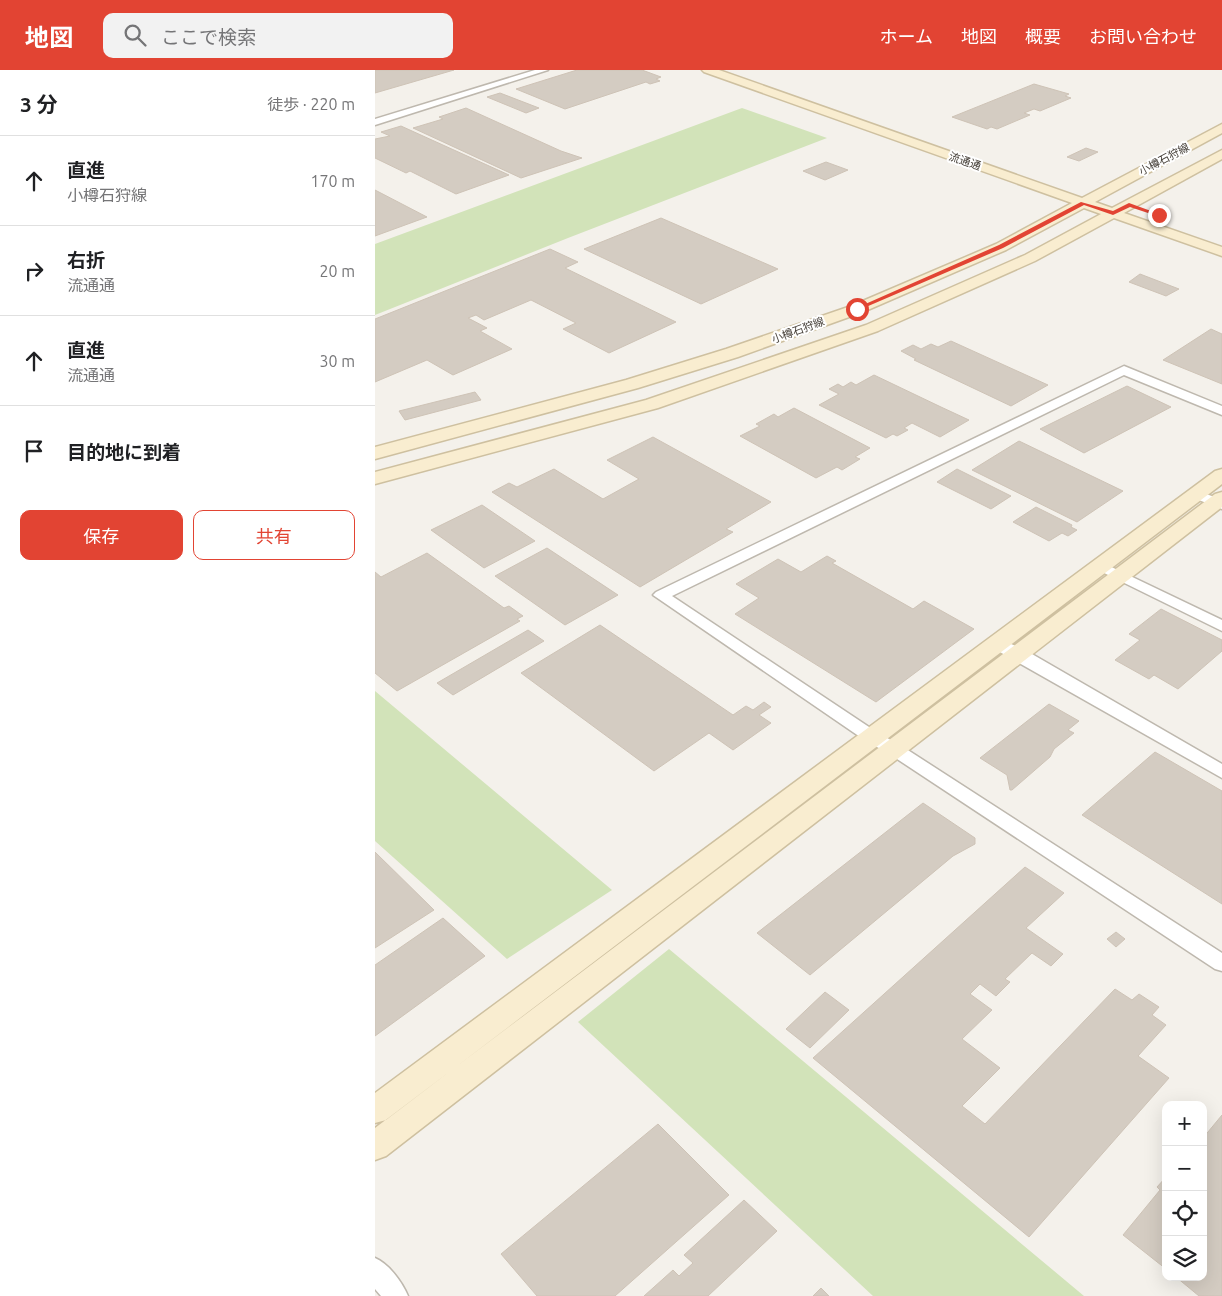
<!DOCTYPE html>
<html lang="ja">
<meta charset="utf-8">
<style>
body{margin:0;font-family:Ubuntu,"Noto Sans JP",sans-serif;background:#f2f2f2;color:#202124}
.controls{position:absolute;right:15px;bottom:15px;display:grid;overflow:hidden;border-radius:10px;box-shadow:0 5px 20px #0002}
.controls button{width:45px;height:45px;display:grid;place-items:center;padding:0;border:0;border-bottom:1px solid #e0e0e0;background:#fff;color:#202124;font:25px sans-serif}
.stop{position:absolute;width:15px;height:15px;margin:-11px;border:4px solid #e24433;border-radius:50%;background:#fff}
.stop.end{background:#e24433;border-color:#fff;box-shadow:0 1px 5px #0008}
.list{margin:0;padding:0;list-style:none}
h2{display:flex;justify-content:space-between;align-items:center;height:65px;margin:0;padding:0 20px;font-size:21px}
h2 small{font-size:16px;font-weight:400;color:#757577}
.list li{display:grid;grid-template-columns:32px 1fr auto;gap:15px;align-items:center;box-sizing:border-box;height:90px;padding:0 20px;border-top:1px solid #e0e0e0}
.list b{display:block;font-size:19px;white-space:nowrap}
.list p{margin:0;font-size:16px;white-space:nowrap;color:#757577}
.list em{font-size:16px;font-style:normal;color:#757577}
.actions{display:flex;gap:10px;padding:15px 20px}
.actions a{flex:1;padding:11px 0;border:1px solid #e24433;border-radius:10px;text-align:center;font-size:18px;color:#e24433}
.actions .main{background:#e24433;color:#fff}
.icon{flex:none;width:28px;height:28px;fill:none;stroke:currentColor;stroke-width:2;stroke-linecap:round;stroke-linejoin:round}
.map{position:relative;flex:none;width:847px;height:1226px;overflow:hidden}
header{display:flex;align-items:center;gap:30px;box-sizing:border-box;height:70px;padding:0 25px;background:#e24433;color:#fff}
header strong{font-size:24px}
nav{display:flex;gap:28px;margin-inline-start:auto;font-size:18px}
.search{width:350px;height:45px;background:#f2f2f2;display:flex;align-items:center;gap:12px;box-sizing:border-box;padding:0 18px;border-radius:10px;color:#757577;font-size:19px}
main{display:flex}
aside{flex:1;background:#fff}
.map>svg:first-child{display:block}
.green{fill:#d2e3b9}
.building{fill:#d4ccc2;stroke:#cec3b6}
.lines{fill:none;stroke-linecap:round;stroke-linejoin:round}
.street-casing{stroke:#beb8ae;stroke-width:3}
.secondary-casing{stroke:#cec0a0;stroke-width:3}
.street{fill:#fff;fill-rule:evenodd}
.secondary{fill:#f9edd0;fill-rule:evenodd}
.route{fill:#e24433}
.labels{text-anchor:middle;stroke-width:4;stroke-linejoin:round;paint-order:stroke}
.far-street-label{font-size:11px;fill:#47413a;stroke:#fff}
</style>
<header>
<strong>地図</strong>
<div class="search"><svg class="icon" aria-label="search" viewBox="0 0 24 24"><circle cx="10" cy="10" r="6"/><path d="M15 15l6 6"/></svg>ここで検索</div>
<nav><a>ホーム</a><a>地図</a><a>概要</a><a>お問い合わせ</a></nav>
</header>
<main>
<aside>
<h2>3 分<small>徒歩 · 220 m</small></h2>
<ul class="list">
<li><svg class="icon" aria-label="ahead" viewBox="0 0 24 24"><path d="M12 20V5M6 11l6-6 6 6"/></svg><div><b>直進</b><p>小樽石狩線</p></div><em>170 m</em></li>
<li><svg class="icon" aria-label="right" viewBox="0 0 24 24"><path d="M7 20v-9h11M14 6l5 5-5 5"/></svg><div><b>右折</b><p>流通通</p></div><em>20 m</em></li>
<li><svg class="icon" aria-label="ahead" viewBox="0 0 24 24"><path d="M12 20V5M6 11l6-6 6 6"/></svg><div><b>直進</b><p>流通通</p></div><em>30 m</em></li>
<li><svg class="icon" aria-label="arrive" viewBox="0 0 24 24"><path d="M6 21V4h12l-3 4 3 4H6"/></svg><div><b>目的地に到着</b></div></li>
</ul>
<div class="actions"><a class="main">保存</a><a>共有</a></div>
</aside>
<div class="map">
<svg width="847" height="1226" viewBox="0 0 847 1226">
<rect width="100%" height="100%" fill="#f4f1eb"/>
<path class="green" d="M 367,38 L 452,68 L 193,168 L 0,245 L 0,174 Z
M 0,621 L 237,820 L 132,889 L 0,771 Z
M 294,879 L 709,1226 L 498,1226 L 203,952 Z"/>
<path class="building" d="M 0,0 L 79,0 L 0,23 Z
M 202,0 L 267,0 L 286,7 L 281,9 L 285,11 L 275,14 L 271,12 L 190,39 L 141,19 Z
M 659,14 L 694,24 L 690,26 L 696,28 L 665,41 L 659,39 L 649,43 L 655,45 L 622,59 L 616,57 L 612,59 L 577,47 Z
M 125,23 L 164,38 L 151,43 L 112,27 Z
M 91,38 L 186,81 L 207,88 L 146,108 L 38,58 L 68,49 L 64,47 Z
M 26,56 L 134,105 L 81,124 L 35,101 L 31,103 L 0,88 L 0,69 L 15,66 L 6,62 Z
M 711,78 L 723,82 L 704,91 L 692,87 Z
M 451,92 L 473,100 L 450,110 L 428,101 Z
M 0,120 L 52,147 L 0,166 Z
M 286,148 L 403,199 L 326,234 L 209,179 Z
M 175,179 L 203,192 L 190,198 L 301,252 L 234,283 L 188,259 L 201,253 L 156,230 L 109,250 L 101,245 L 93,248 L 112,258 L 105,261 L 137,279 L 78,305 L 52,290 L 0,312 L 0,249 Z
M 765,204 L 804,219 L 791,226 L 754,212 Z
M 836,259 L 847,264 L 847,314 L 788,290 Z
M 576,271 L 673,315 L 636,336 L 539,290 L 541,289 L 526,281 L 538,275 L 546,279 L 556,274 L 563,277 Z
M 499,305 L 566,337 L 594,350 L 565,367 L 537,353 L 529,358 L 533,360 L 522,366 L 518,364 L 511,368 L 444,335 L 464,324 L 454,319 L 463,314 L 468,317 L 476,312 L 481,315 Z
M 752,316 L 796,337 L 709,383 L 665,359 Z
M 100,322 L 106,330 L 30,350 L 24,341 Z
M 419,338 L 495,378 L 480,387 L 485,389 L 467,400 L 462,397 L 441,408 L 365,366 L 385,356 L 381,354 L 399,344 L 403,347 Z
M 278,367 L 396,432 L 351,459 L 358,462 L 265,517 L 117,422 L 134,413 L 142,417 L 179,399 L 228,429 L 264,409 L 232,390 Z
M 644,371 L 748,421 L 702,452 L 597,400 Z
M 582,399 L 636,426 L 616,439 L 562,412 Z
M 107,435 L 160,471 L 109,498 L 56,460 Z
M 661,437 L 697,455 L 696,457 L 702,460 L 693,466 L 687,463 L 674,471 L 638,452 Z
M 172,478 L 243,525 L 190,555 L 120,506 Z
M 52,483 L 129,538 L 134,536 L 148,546 L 142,549 L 145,551 L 22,621 L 0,603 L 0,502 L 6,507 Z
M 452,486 L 461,491 L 457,493 L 538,539 L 549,531 L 599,559 L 501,632 L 360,544 L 384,528 L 361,514 L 403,489 L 426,502 Z
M 786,539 L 847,570 L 847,581 L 803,619 L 779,605 L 774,609 L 740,590 L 765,570 L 754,564 Z
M 225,555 L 358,645 L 371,636 L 378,640 L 389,632 L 396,637 L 384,645 L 396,653 L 358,680 L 334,663 L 279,701 L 146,603 Z
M 153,560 L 169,571 L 78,625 L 62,613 Z
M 674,634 L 704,651 L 693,660 L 699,663 L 679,679 L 675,687 L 637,720 L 635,720 L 632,705 L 605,688 Z
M 780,682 L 847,721 L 847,834 L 707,745 Z
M 548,733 L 600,768 L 600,774 L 578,786 L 435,905 L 382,863 Z
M 0,782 L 59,840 L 0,878 Z
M 650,797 L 689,823 L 651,858 L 688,884 L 676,896 L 657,883 L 630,909 L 635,912 L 621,926 L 605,914 L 595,924 L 617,940 L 587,969 L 625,998 L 587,1036 L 610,1054 L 740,919 L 757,930 L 764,924 L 784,937 L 777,945 L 791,955 L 763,986 L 794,1008 L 654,1167 L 438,988 Z
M 68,848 L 110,886 L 0,966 L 0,895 Z
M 741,862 L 750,869 L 741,877 L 732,869 Z
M 450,922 L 474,940 L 435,978 L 411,959 Z
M 847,1045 L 847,1226 L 824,1226 L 801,1207 L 828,1207 L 828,1068 Z
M 283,1054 L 354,1125 L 240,1226 L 162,1226 L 126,1184 Z
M 791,1107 L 791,1199 L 748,1165 L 785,1120 L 782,1117 Z
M 369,1130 L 402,1161 L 333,1226 L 269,1226 L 298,1200 L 304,1206 L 318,1193 L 309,1185 Z
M 446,1218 L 454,1226 L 438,1226 Z"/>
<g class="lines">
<defs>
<path id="street" d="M 160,0 L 173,0 L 0,55 L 0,49 Z
M 749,296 L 847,336 L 847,345 L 749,305 L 297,526 L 503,663 L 525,675 L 847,883 L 847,901 L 840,899 L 513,683 L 491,671 L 278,525 L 281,522 Z
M 821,420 L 847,430 L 847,439 L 816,427 L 814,424 L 816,421 Z
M 726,492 L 847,550 L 847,561 L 721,499 L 719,496 L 721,493 Z
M 622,568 L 650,580 L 847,694 L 847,708 L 616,577 L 614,573 L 616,569 Z
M 0,1188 C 14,1194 27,1212 33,1226 L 6,1226 L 0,1219 Z"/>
<path id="secondary" d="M 327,0 L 344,0 L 707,128 L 847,54 L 847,63 L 720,132 L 737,138 L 847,80 L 847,89 L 749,143 L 847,177 L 847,186 L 739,148 L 660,191 L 503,261 L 283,338 L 0,414 L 0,402 L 271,330 L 491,255 L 650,185 L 726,144 L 709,138 L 631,180 L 488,242 L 363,287 L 263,318 L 0,389 L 0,377 L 251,310 L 351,279 L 476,236 L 621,174 L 697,133 L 329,2 Z
M 847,399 L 847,414 L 11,1050 L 0,1053 L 0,1023 L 840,401 Z
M 847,422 L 847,437 L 11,1086 L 0,1090 L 0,1058 L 840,424 Z"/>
</defs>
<use href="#street" class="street-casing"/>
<use href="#secondary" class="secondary-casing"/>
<use href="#street" class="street"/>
<use href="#secondary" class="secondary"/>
</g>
<path class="route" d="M 706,132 L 738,141 L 754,133 L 787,145 L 782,146 L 755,137 L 738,145 L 709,135 L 628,178 L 484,240 L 479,239 L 624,175 Z"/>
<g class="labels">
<g class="far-street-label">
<text transform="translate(789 89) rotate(-28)" y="4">小樽石狩線</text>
<text transform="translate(590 91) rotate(19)" y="4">流通通</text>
<text transform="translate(423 260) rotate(-20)" y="4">小樽石狩線</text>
</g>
</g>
</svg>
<div class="controls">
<button>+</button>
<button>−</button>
<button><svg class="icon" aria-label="locate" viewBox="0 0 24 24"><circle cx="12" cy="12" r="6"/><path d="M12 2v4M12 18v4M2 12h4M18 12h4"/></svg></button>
<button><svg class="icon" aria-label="layers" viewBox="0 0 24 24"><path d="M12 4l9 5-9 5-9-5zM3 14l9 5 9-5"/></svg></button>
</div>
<div class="stop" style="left:482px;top:239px"></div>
<div class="stop end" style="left:784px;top:145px"></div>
</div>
</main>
